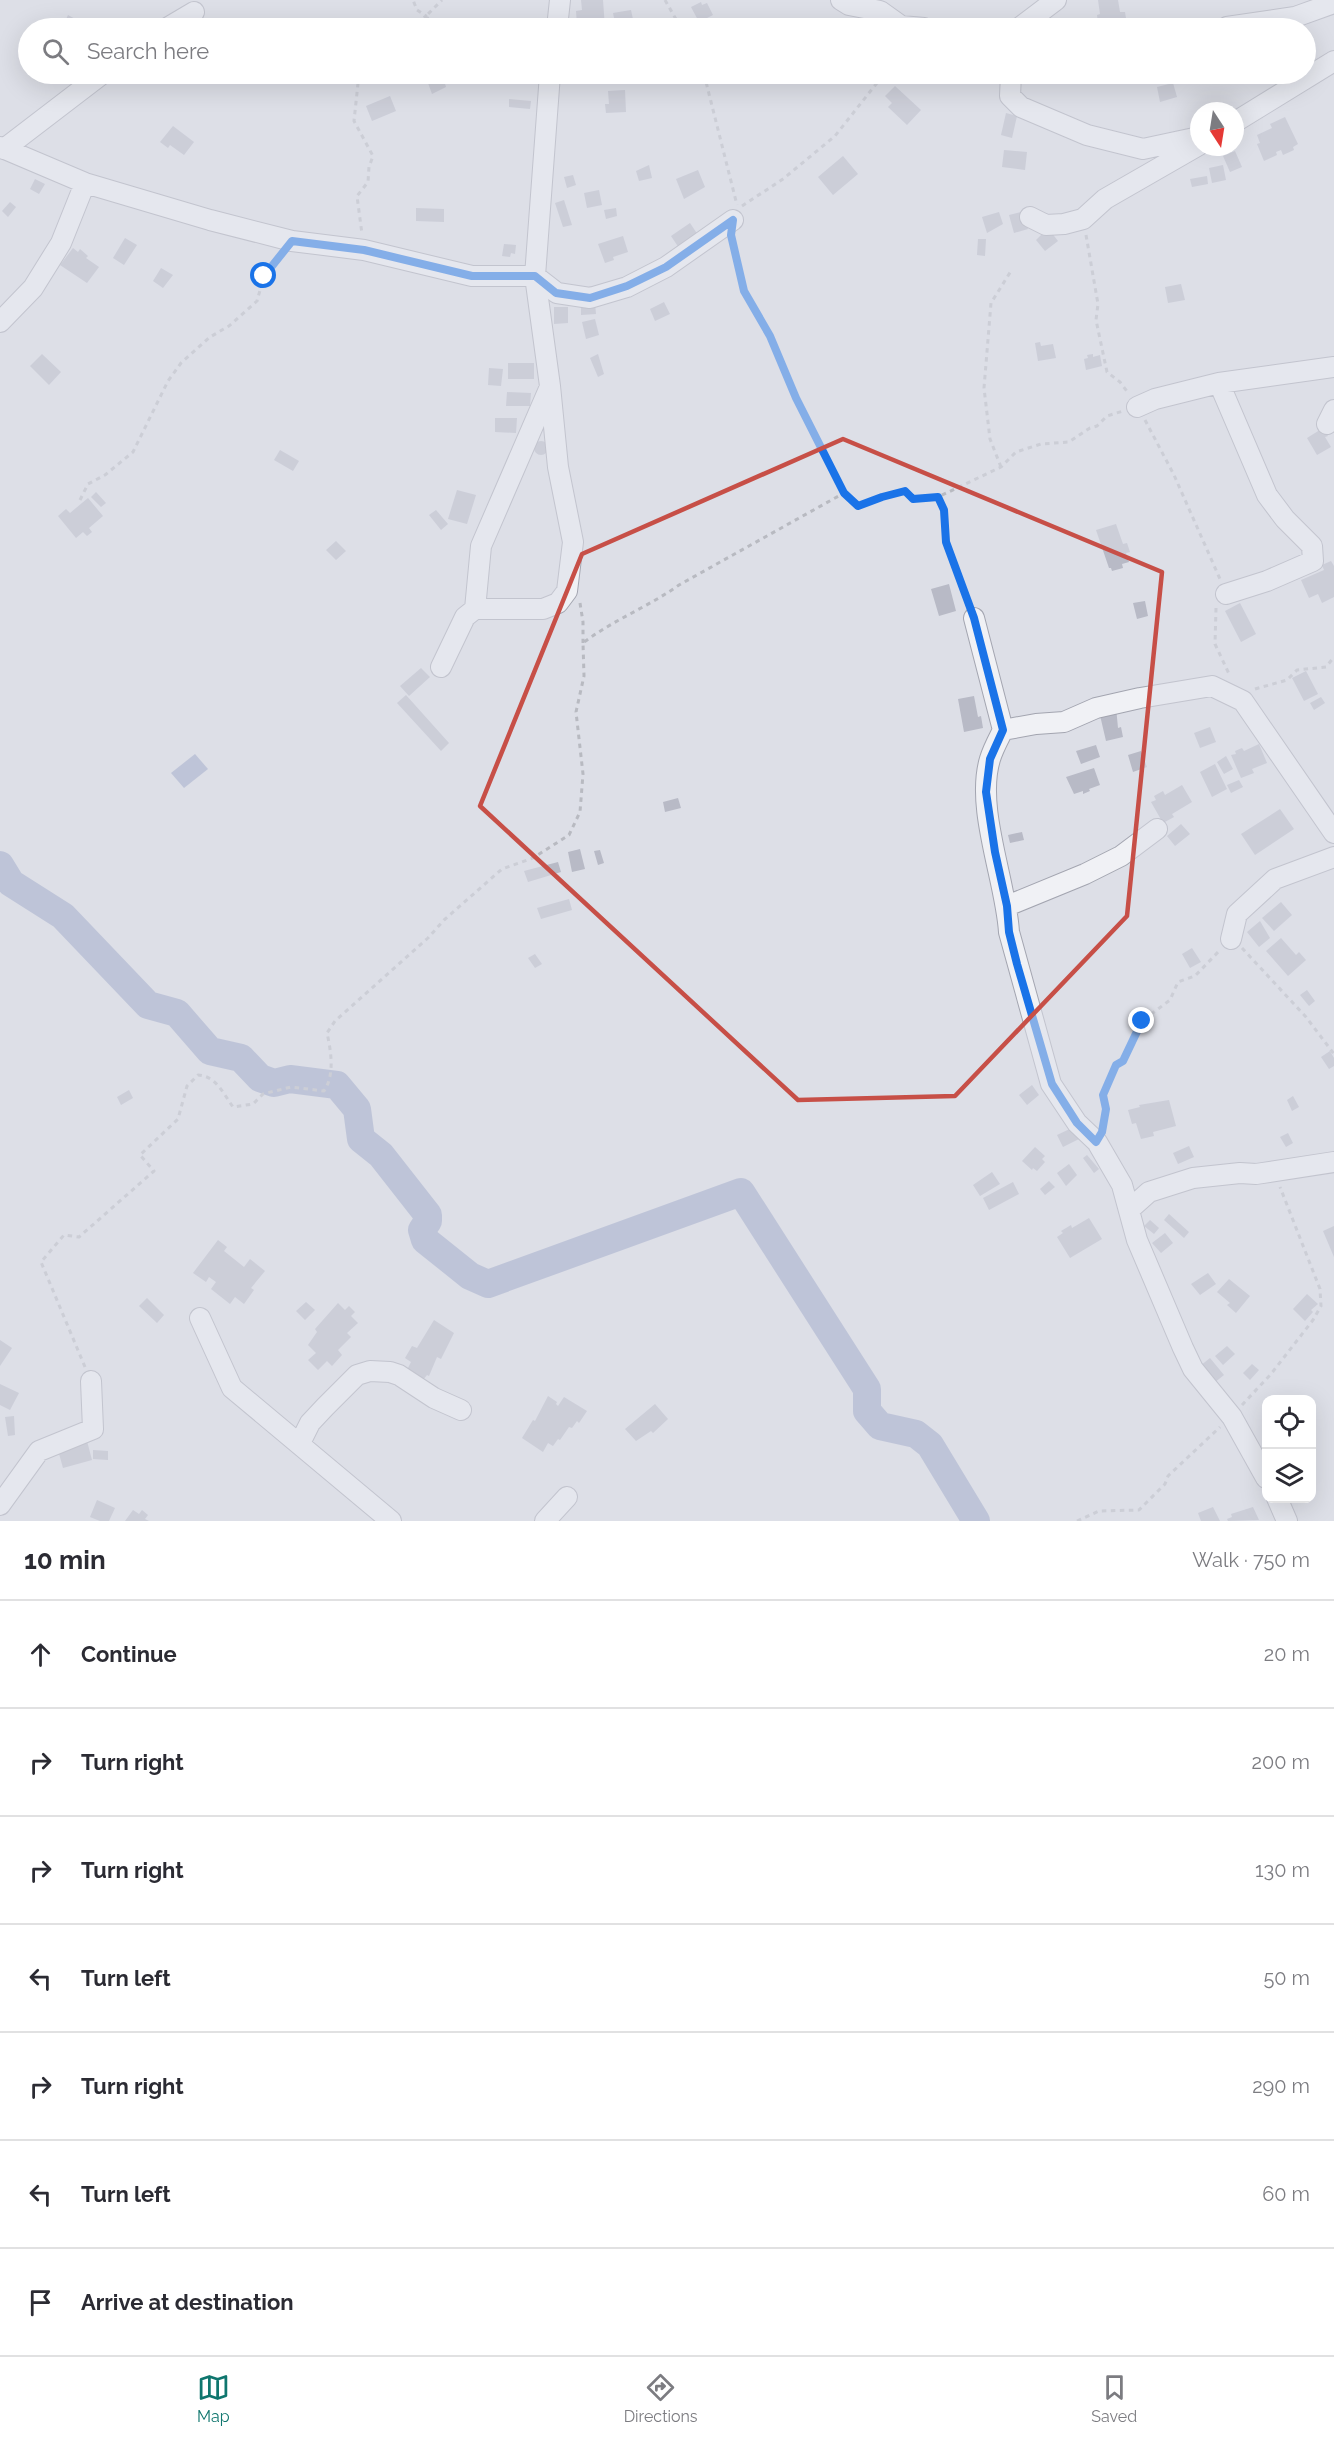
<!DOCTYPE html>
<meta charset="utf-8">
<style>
body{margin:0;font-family:Raleway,sans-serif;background:#f2f2f3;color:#2b2b33}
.controls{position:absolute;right:18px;bottom:18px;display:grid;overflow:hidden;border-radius:12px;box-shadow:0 6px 24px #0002}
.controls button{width:54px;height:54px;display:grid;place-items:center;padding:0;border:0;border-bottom:2px solid #e1e1e2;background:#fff;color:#2b2b33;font:30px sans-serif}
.compass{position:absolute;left:1190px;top:102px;width:54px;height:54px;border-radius:50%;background:#fff;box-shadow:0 6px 24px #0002;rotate:168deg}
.stop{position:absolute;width:18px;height:18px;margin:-14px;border:4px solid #1a73e8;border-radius:50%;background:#fff}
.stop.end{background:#1a73e8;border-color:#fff;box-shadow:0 2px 6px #0008}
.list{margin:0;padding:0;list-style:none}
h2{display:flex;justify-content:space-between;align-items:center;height:78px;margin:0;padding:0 24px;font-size:26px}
h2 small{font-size:20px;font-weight:400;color:#7c7c81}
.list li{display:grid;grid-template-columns:39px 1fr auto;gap:18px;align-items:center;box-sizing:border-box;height:108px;padding:0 24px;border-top:2px solid #e1e1e2}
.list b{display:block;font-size:22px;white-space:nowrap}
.list em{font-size:20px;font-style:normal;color:#7c7c81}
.icon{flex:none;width:33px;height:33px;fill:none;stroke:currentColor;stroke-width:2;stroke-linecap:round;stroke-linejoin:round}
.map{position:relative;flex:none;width:1334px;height:1521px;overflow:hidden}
.search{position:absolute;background:#fff;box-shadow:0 6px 24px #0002;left:18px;right:18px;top:18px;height:66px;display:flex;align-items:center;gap:15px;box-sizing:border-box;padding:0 21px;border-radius:33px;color:#7c7c81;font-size:22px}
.sheet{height:834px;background:#fff}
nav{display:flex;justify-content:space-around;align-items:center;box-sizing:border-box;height:84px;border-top:2px solid #e1e1e2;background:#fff;font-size:16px;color:#7c7c81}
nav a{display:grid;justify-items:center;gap:3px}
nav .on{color:#0f766e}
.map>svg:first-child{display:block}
.water{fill:#9aa5c5}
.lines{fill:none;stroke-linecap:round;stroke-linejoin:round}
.river{stroke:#9aa5c5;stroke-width:28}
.building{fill:#b8bac6}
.minor-casing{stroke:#a3a5b0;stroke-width:22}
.path{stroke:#b8bac1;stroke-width:3;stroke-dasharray:4.5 4.5;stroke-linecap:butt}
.minor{stroke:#f0f1f5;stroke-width:20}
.route{stroke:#1a73e8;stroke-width:8}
.marked{fill:none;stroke:#c74f47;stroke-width:4.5;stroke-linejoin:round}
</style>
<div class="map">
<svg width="1334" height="1521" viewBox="0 0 1334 1521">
<rect width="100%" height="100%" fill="#dddfe7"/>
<path class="water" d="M 195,754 L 208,769 L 184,788 L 171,773 Z"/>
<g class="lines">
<path class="river" d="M 0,865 L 11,883 L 63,916 L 148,1005 L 177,1013 L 210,1051 L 241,1058 L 260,1078 L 274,1083 L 290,1079 L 337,1085 L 357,1109 L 361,1139 L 381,1155 L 428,1215 L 428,1221 L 422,1230 L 425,1240 L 470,1276 L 488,1284 L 741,1192 L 867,1389 L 867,1411 L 880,1426 L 916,1434 L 930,1445 L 976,1521"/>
</g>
<path class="building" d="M 581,0 L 603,0 L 605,28 L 583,28 L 583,24 L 577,25 L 576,11 L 582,10 Z
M 1098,0 L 1118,0 L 1120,12 L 1125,12 L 1127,25 L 1102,28 L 1101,22 L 1098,23 L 1097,15 L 1100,14 Z
M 701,2 L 702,5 L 707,3 L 713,15 L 699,22 L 691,7 Z
M 631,10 L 634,24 L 616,28 L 613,13 Z
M 68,15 L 77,20 L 72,28 L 62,28 Z
M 562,74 L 579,74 L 579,81 L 562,80 Z
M 443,77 L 446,87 L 432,94 L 428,83 Z
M 1173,83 L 1177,97 L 1160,102 L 1157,87 Z
M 895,86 L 921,110 L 907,125 L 888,107 L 892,103 L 885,96 Z
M 625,90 L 626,112 L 606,113 L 605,104 L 609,104 L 608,91 Z
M 390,96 L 396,111 L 372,121 L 366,106 Z
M 509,99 L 531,101 L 530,109 L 509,107 Z
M 1006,113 L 1017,116 L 1012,138 L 1001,135 Z
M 1285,117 L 1298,144 L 1293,147 L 1294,150 L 1283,155 L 1281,150 L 1276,152 L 1277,155 L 1264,161 L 1257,144 L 1260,143 L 1257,135 L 1272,128 L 1270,124 Z
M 173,126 L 194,142 L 184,155 L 170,145 L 168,148 L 160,142 Z
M 1004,150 L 1027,152 L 1025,170 L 1002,167 Z
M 1235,151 L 1242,167 L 1230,172 L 1223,156 Z
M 843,156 L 858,174 L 833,195 L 818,177 Z
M 649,165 L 652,178 L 639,181 L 636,171 Z
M 1223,165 L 1226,180 L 1212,183 L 1209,168 Z
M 698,170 L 705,187 L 684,199 L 676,179 Z
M 573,175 L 576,185 L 567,188 L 564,177 Z
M 1207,176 L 1208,184 L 1192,187 L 1190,179 Z
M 35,179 L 45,184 L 39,194 L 30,189 Z
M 599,190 L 602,205 L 587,208 L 584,193 Z
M 564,200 L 572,225 L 563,227 L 555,203 Z
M 10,202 L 16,207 L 8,217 L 2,211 Z
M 416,208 L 444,209 L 444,222 L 416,221 Z
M 616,208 L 617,216 L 606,219 L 604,210 Z
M 999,212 L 1003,224 L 987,233 L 982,217 Z
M 1021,212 L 1028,229 L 1014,233 L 1009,215 Z
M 690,223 L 698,235 L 679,248 L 671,236 Z
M 1048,228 L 1058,241 L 1045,251 L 1036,240 Z
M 623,236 L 628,252 L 613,257 L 614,260 L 605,263 L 598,244 Z
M 125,238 L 137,245 L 124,265 L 113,258 Z
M 978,239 L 986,239 L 985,256 L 977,255 Z
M 504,244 L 516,245 L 515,254 L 511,253 L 510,257 L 502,256 Z
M 73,248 L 78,252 L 80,249 L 88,256 L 86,258 L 99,267 L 87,283 L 60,265 Z
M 161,268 L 173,275 L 163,288 L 153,281 Z
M 1181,284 L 1185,300 L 1168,303 L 1165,287 Z
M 664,302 L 670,314 L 655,321 L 650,309 Z
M 595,303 L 596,314 L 581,315 L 581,305 Z
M 554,307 L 568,307 L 568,323 L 554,324 Z
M 595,319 L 599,335 L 586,339 L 582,322 Z
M 1040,342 L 1041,346 L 1053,344 L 1056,358 L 1038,361 L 1035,343 Z
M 42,354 L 61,372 L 49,385 L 30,366 Z
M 598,354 L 604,374 L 598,377 L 590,358 Z
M 1093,354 L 1093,357 L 1100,355 L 1102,366 L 1086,370 L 1084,359 L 1088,358 L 1087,355 Z
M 508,363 L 534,363 L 534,379 L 508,379 Z
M 489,368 L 503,369 L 501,386 L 488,385 Z
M 507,392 L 531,393 L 530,406 L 506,406 Z
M 495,418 L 517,418 L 516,433 L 495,432 Z
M 1323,428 L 1328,436 L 1325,437 L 1331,447 L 1317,455 L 1307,438 Z
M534 448a7 7 0 1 1 14 0a7 7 0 1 1-14 0Z
M 280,450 L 299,461 L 293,471 L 274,460 Z
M 457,490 L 476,495 L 467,524 L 448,519 Z
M 96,492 L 106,503 L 101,507 L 91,497 Z
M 88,498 L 103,516 L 89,528 L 92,532 L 87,536 L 83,532 L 76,538 L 58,516 L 66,509 L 70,513 Z
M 436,510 L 448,524 L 441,530 L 429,515 Z
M 1116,524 L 1123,544 L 1127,543 L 1130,552 L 1126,553 L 1129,562 L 1122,564 L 1123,568 L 1112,571 L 1111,568 L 1109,568 L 1096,530 Z
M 336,541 L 346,551 L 336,560 L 326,550 Z
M 1331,561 L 1334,566 L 1334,597 L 1322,603 L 1318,594 L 1309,598 L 1301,580 L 1324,570 L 1322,565 Z
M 949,584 L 956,611 L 939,616 L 931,589 Z
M 1145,601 L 1148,616 L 1137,619 L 1133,603 Z
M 1240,603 L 1256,634 L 1241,642 L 1225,611 Z
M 421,668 L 430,677 L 409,696 L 400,686 Z
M 1306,671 L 1318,694 L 1304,701 L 1292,678 Z
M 406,695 L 449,743 L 441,751 L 397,703 Z
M 974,696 L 978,717 L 981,716 L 983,728 L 964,732 L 958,699 Z
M 1321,697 L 1325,703 L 1314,710 L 1310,703 Z
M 1116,707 L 1118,728 L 1121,727 L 1123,737 L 1106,741 L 1099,711 Z
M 1210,727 L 1216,742 L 1200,748 L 1194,733 Z
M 1259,744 L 1267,763 L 1252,769 L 1254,773 L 1241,778 L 1231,755 L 1236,754 L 1235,751 L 1242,748 L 1244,751 Z
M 1096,745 L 1100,757 L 1081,764 L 1076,751 Z
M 1141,751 L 1147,767 L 1133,772 L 1128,755 Z
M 1226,756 L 1233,769 L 1224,774 L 1217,762 Z
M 1215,764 L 1227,789 L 1212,797 L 1200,772 Z
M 1094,768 L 1100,785 L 1089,789 L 1090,791 L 1083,794 L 1083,791 L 1074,794 L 1066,777 Z
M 1239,780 L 1243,787 L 1231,793 L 1227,785 Z
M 1182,785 L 1192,802 L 1172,814 L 1174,817 L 1163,823 L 1151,802 L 1156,800 L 1154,796 L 1163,791 L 1165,795 Z
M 678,798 L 681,808 L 665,812 L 663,802 Z
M 1280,809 L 1294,829 L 1255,855 L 1241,834 Z
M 1181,824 L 1190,834 L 1175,846 L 1167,836 Z
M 1022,832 L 1024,840 L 1010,843 L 1008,835 Z
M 580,849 L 585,869 L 572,872 L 568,852 Z
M 600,850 L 604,863 L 598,865 L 594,851 Z
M 558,862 L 561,872 L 528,882 L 524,871 Z
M 569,899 L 572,910 L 541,919 L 537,908 Z
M 1281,902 L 1292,915 L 1274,931 L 1262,918 Z
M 1260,921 L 1270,938 L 1259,947 L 1247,932 Z
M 1281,938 L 1296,955 L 1299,952 L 1306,960 L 1288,976 L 1266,951 Z
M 1192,948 L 1201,962 L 1190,968 L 1182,954 Z
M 535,954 L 542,964 L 535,968 L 528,958 Z
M 1307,990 L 1315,1001 L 1309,1006 L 1300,995 Z
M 1330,1051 L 1334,1058 L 1334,1066 L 1329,1069 L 1321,1057 Z
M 1032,1085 L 1039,1095 L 1027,1105 L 1019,1095 Z
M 129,1090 L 133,1098 L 121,1105 L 117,1097 Z
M 1293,1096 L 1299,1107 L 1292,1111 L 1287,1100 Z
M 1169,1100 L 1176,1126 L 1153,1132 L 1154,1136 L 1141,1139 L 1136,1123 L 1132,1124 L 1128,1110 L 1140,1107 L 1139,1105 Z
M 1074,1127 L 1079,1139 L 1063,1147 L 1057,1135 Z
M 1288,1133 L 1293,1143 L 1286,1147 L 1280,1137 Z
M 1189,1146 L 1194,1157 L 1178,1164 L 1173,1153 Z
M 1035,1147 L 1045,1156 L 1042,1159 L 1045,1162 L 1037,1171 L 1033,1168 L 1032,1170 L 1022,1161 Z
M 1087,1155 L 1099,1169 L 1094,1173 L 1083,1158 Z
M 1069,1164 L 1077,1175 L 1066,1186 L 1057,1173 Z
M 992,1172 L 1000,1184 L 980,1196 L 973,1185 Z
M 1049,1181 L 1055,1187 L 1045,1195 L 1040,1189 Z
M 1013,1182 L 1019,1194 L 989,1210 L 983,1198 Z
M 1169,1214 L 1189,1232 L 1184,1238 L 1164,1220 Z
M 1089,1218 L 1102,1239 L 1070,1258 L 1057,1237 L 1063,1233 L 1061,1231 L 1071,1225 L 1072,1228 Z
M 1150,1220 L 1159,1228 L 1154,1234 L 1144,1226 Z
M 1334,1226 L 1334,1257 L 1323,1231 Z
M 1165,1233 L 1173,1243 L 1161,1253 L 1152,1243 Z
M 218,1240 L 227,1247 L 224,1251 L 244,1267 L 250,1259 L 265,1271 L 251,1288 L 254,1290 L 244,1304 L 235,1297 L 230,1304 L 211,1289 L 216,1282 L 209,1277 L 206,1282 L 193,1273 Z
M 1208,1273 L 1216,1284 L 1200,1295 L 1191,1284 Z
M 1229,1279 L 1250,1296 L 1236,1313 L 1227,1305 L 1230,1303 L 1217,1292 Z
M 1307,1294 L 1318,1304 L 1311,1310 L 1313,1312 L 1305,1321 L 1293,1309 Z
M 147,1298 L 164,1315 L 157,1323 L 139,1306 Z
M 306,1302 L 315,1310 L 305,1320 L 296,1311 Z
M 338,1303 L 345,1310 L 349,1306 L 355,1312 L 351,1316 L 358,1323 L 347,1333 L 351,1337 L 338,1350 L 342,1355 L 332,1366 L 327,1361 L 318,1370 L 308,1360 L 316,1353 L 308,1345 L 317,1332 L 315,1329 Z
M 434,1320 L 454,1333 L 441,1359 L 437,1357 L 429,1376 L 427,1375 L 423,1380 L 407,1370 L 411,1362 L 405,1358 L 412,1346 L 417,1348 Z
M 0,1340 L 12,1348 L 0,1366 Z
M 1227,1346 L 1235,1354 L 1223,1365 L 1215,1356 Z
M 1210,1358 L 1224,1375 L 1214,1383 L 1200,1366 Z
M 1252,1364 L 1259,1370 L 1250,1380 L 1243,1373 Z
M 0,1384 L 19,1393 L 10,1410 L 0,1405 Z
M 548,1396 L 557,1402 L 556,1404 L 558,1406 L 564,1397 L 587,1411 L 579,1423 L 577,1421 L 572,1428 L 569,1427 L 560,1440 L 558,1439 L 553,1446 L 548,1443 L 543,1452 L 522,1438 L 533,1420 L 535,1421 Z
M 655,1404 L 668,1419 L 653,1433 L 651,1431 L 636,1441 L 625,1429 Z
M 14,1416 L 15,1435 L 8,1436 L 5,1417 Z
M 87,1441 L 92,1460 L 63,1468 L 58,1450 Z
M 93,1450 L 108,1451 L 108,1460 L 93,1459 Z
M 97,1500 L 115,1508 L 109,1521 L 100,1521 L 90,1517 Z
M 1213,1507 L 1220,1521 L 1201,1521 L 1198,1513 Z
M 1253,1507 L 1259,1520 L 1228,1521 L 1227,1519 L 1232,1517 L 1231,1514 Z
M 133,1510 L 139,1514 L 142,1510 L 148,1515 L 145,1519 L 149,1521 L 125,1521 Z"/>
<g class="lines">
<defs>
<path id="minor" d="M 841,0 L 849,5 L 880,11 L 901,26 L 924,28
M 1227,27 L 1295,17 L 1334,3
M 167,28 L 194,12
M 557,28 L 560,0
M 1019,28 L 1056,0
M 1011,74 L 1010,96 L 1021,107 L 1087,135 L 1143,149 L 1199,137
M 1235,122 L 1334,61
M 0,147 L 85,183 L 210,220 L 292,241 L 364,250 L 472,276 L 535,276 L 557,293 L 590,298 L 627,287 L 666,267 L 733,220
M 4,149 L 102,74
M 1030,217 L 1046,225 L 1064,224 L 1083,219 L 1105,199 L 1199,145
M 0,322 L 33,288 L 61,243 L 85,183
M 1219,383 L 1267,495 L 1285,519 L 1312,546 L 1313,561 L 1267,581 L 1226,594
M 1137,407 L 1155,399 L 1219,383 L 1334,367
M 1327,424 L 1334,410
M 475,609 L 481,546 L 549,389
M 974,618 L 1003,730
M 441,667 L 465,617 L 475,609 L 543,609 L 558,603 L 567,591 L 573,542 L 558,467 L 550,386 L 535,276 L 550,74
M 1007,906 L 1085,874 L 1121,856 L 1157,829
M 1231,939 L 1237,914 L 1275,879 L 1334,857
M 1130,1209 L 1149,1192 L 1193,1178 L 1240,1173 L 1256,1174 L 1334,1162
M 200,1318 L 232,1388 L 391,1521
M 300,1443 L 310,1423 L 325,1407 L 357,1375 L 370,1371 L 390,1372 L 399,1375 L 434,1398 L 461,1410
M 1266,1478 L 1232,1417 L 1193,1369 L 1183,1348 L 1137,1240 L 1122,1185 L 1097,1142 L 1077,1123 L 1051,1084 L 1009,932 C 1006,881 975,808 990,759 C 993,749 998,740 1003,730 L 1036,724 L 1064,722 L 1096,708 L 1140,698 L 1212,686 L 1243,701 L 1334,833
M 1277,1498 L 1287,1521
M 0,1505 L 39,1451 L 93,1429 L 91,1381
M 545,1521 L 567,1497"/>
</defs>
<use href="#minor" class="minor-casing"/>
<path class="path" d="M 665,0 L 681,28
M 409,28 L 426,16 L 417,10 L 413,0
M 435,28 L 426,16 L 442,0
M 359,74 L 354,121 L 373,156 L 369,167 L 368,182 L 357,196 L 362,234
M 704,74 L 737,205
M 742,206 L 783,179 L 835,136 L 884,74
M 1086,235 L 1098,304 L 1096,320 L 1107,372 L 1120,382 L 1129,394
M 733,240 L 744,291 L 770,336 L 796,398 L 844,493 L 858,506 L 882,497 L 905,491 L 913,499 L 938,497 L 1001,467 L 1016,452 L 1041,444 L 1069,442 L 1090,428 L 1097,426 L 1107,416 L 1123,411
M 1145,420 L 1174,475 L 1220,579
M 1001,467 L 990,439 L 984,388 L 991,303 L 1011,271
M 938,497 L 944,510 L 946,542 L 967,605
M 80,500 L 88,484 L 105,475 L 133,452 L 168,381 L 181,363 L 210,337 L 229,326 L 257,301 L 264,276 L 280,256
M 580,603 L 583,622 L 583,643
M 1216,608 L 1215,644 L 1230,676
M 1255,689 L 1287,680 L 1297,670 L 1326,667 L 1334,657
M 1242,948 L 1306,1017 L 1334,1054
M 1103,1124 L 1106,1109 L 1103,1095 L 1116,1065 L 1123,1061 L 1142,1021 L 1170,1000 L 1178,982 L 1195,976 L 1220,950
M 85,1367 L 41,1262 L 64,1235 L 79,1237 L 154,1171 L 140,1155 L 178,1119 L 187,1086 L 198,1075 C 216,1076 223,1093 233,1107 L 253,1104 L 263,1094 L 291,1087 L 324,1091 C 335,1075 331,1051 327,1033 L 335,1021 L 428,938 L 444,920 L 502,869 L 533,858 L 569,835 L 580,812 L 583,774 L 576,712 L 584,676 L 583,643 C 613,620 648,607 679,585 L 844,493
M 1242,1405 L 1271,1374 L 1313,1320 L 1321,1306 L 1320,1289 L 1280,1187
M 1077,1521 L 1099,1511 L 1139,1510 L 1165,1484 L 1168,1476 L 1220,1427"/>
<use href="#minor" class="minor"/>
</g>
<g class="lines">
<path class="route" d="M 264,276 L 292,241 L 364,250 L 472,276 L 535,276 L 556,293 L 590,298 L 627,286 L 666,267 L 733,220 L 731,235 L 744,291 L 770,336 L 796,398 L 844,493 L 858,506 L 882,497 L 905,491 L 913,499 L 938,497 L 944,510 L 946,542 L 974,618 L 1003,730 L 990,759 L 986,792 L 995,852 L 1007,906 L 1009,932 L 1017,964 L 1052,1084 L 1077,1123 L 1096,1142 L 1102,1132 L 1106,1109 L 1103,1095 L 1116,1065 L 1123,1061 L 1142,1021"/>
</g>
<path d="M0 0H1334V1521H0ZM 843,439 L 1162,572 L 1127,916 L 955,1096 L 798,1100 L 480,806 L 582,554 Z" fill="#dddfe7" fill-opacity=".55" fill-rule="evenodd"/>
<path class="marked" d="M 843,439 L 1162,572 L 1127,916 L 955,1096 L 798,1100 L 480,806 L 582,554 Z"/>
</svg>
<div class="controls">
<button><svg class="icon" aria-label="locate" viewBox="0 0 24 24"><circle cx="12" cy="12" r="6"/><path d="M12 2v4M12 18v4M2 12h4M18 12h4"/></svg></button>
<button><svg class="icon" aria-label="layers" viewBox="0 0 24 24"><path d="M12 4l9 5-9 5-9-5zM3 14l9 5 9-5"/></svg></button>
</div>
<svg class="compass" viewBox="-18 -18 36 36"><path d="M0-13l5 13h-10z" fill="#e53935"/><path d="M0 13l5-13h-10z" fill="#7c7c81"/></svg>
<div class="stop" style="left:264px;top:276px"></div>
<div class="stop end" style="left:1142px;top:1021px"></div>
<div class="search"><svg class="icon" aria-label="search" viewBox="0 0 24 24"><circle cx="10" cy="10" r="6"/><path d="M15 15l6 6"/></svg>Search here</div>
</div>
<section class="sheet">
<h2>10 min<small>Walk · 750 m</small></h2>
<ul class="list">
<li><svg class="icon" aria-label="ahead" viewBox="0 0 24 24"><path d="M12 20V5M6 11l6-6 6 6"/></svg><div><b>Continue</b></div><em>20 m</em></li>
<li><svg class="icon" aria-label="right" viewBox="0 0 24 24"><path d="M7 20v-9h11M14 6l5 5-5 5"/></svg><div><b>Turn right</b></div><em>200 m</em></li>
<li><svg class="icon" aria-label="right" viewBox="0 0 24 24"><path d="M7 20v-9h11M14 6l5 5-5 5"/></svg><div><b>Turn right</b></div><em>130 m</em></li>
<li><svg class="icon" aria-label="left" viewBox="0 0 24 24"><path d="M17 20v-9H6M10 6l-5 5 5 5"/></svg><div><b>Turn left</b></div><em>50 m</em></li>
<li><svg class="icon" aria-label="right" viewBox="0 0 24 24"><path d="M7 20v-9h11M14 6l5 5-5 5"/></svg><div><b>Turn right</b></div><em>290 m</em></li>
<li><svg class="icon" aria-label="left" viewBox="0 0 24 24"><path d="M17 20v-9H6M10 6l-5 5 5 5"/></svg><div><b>Turn left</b></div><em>60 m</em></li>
<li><svg class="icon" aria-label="arrive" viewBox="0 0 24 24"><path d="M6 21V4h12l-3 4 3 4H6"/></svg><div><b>Arrive at destination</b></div></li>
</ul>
</section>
<nav>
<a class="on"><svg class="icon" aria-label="map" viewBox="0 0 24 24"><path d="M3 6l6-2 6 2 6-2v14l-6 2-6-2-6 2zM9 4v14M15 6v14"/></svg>Map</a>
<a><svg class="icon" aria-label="directions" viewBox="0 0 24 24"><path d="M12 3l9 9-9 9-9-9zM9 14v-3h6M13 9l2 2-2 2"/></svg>Directions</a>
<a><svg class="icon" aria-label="saved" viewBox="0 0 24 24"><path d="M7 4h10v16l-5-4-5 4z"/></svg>Saved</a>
</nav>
